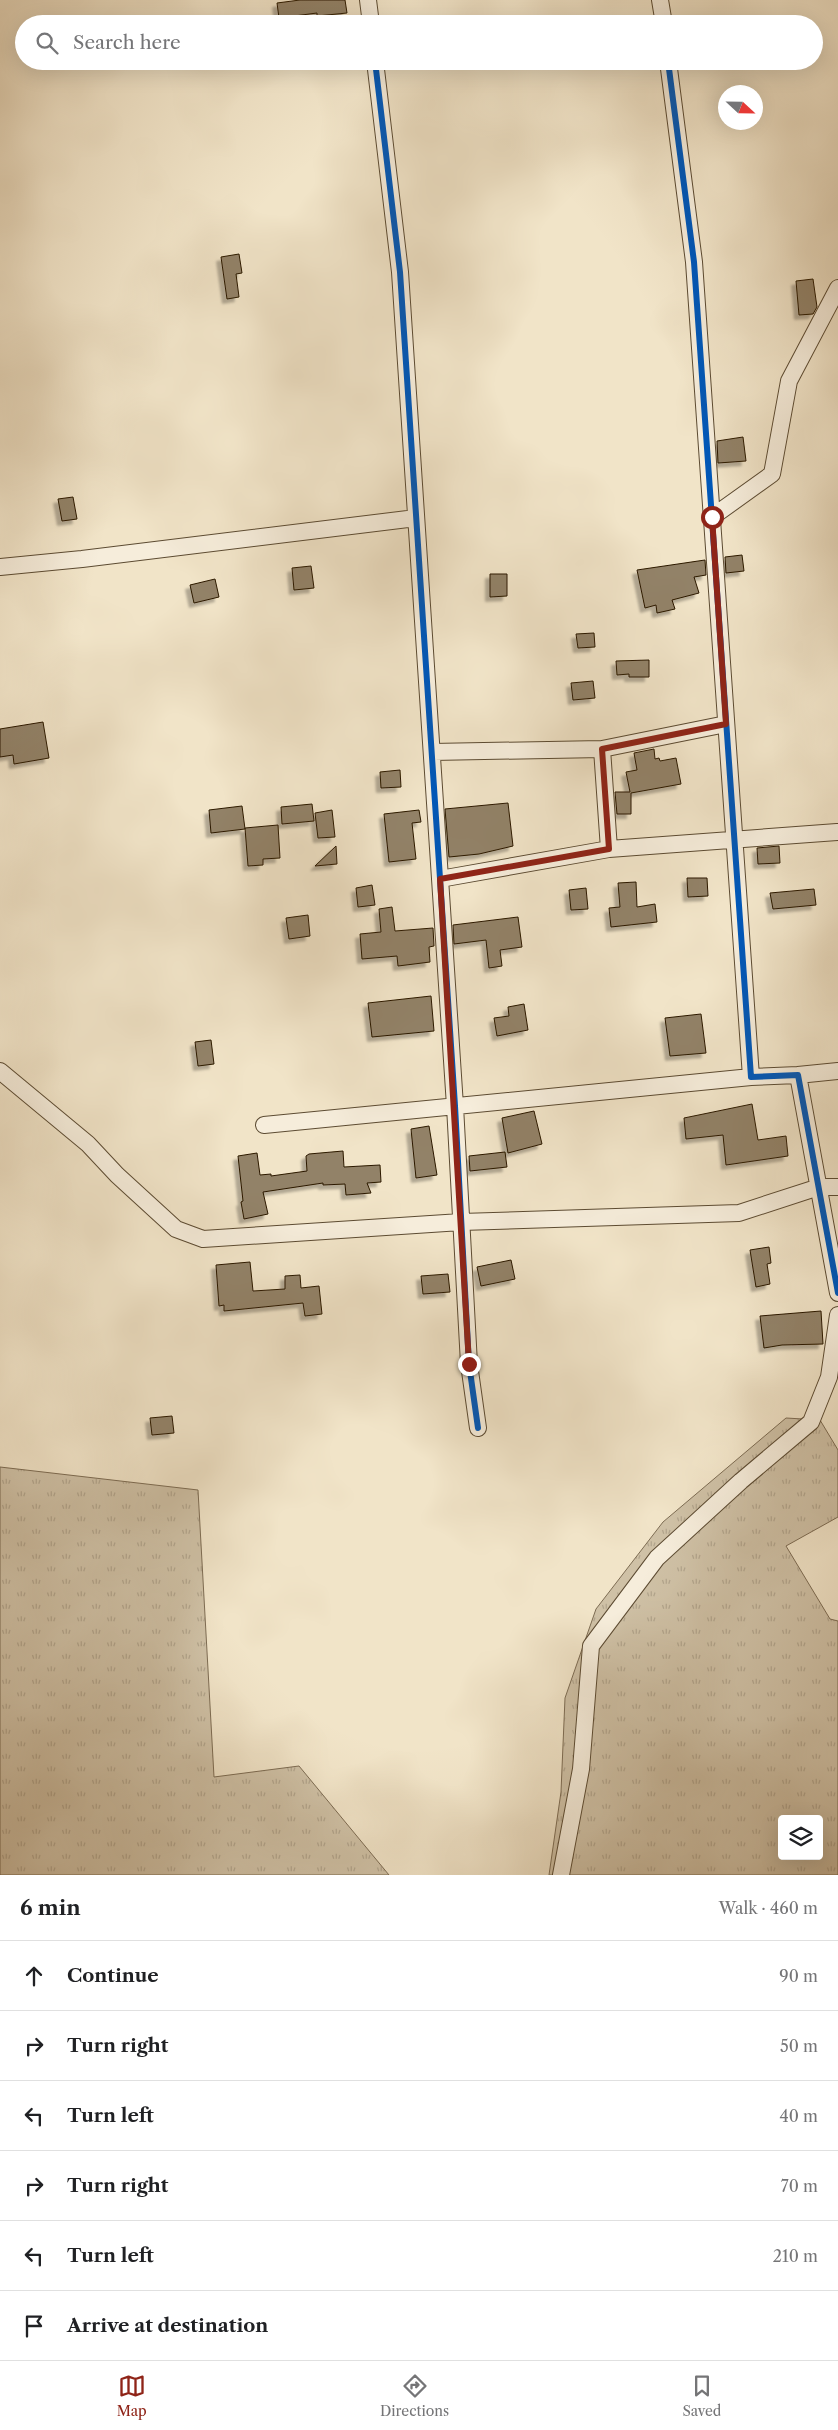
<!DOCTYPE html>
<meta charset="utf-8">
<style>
body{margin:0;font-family:"Libre Caslon Text",serif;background:#f6f6f6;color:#202124}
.controls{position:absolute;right:15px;bottom:15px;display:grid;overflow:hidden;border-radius:5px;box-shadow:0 5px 20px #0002}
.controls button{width:45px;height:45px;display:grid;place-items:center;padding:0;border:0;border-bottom:1px solid #e0e0e0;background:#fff;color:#202124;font:25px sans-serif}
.compass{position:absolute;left:718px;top:85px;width:45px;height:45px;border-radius:50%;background:#fff;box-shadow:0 5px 20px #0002;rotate:112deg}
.stop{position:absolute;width:15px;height:15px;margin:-11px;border:4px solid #8f2418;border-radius:50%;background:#fff}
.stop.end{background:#8f2418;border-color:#fff;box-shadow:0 1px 5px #0008}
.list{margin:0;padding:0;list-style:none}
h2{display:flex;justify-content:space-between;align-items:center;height:65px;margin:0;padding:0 20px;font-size:21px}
h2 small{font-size:16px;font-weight:400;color:#757577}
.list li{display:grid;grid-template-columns:32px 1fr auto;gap:15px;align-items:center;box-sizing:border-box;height:70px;padding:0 20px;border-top:1px solid #e0e0e0}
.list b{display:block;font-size:19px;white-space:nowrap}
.list em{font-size:16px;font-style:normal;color:#757577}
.icon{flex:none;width:28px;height:28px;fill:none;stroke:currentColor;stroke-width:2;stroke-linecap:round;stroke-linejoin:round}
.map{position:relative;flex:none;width:838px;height:1875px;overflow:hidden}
.search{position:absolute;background:#fff;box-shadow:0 5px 20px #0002;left:15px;right:15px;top:15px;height:55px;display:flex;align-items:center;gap:12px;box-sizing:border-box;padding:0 18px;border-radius:28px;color:#757577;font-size:19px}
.sheet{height:485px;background:#fff}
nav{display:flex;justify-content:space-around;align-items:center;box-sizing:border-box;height:70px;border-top:1px solid #e0e0e0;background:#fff;font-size:14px;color:#757577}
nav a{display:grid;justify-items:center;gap:2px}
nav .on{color:#8f2418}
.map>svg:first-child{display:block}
.grass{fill:url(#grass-tufts);stroke:#7d6c53;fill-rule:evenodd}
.building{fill:#928268;stroke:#2b1800;filter:url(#shadow)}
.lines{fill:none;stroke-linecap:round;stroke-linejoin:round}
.street-casing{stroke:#5c4b32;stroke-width:18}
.street{stroke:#f6eddb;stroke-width:16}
.cycleway-casing{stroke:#f6eddb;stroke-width:9}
.cycleway{stroke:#0057b8;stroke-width:6}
.route{stroke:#8f2418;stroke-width:6}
</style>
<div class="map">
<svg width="838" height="1875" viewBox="0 0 838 1875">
<defs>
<pattern id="grass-tufts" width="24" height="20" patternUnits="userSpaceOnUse" patternTransform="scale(1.25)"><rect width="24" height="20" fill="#cfc1a6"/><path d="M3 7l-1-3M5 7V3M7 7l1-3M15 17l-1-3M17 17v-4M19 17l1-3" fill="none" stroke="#b2a58d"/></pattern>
<filter id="shadow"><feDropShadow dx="-4.5" dy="4.5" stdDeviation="1" flood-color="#0004"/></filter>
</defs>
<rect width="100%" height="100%" fill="#f1e4c8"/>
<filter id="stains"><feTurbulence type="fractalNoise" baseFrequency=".004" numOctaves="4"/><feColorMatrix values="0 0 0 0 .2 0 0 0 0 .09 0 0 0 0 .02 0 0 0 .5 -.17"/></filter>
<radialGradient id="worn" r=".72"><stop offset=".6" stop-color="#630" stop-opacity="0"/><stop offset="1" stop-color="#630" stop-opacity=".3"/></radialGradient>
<path class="grass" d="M 786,1418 L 820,1420 L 838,1450 L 838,1517 L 786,1546 L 830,1619 L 838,1621 L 838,1875 L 549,1875 L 561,1792 L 565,1698 L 596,1609 L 663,1522 ZM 782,1819 L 819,1819 L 819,1856 L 782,1856 Z
M 0,1467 L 198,1490 L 214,1777 L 299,1766 L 389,1875 L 0,1875 Z"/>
<path class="building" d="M 300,0 L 345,0 L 347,13 L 317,16 L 317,13 L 279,18 L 277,3 Z
M 239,254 L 242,273 L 236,274 L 239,297 L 227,299 L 221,257 Z
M 813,279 L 817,307 L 813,314 L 799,315 L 796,281 Z
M 743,437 L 746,461 L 718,463 L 717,441 Z
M 73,497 L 77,519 L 62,521 L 58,499 Z
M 742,555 L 744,571 L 726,573 L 725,557 Z
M 705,560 L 706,575 L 694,577 L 699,593 L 672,600 L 675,609 L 657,613 L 656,605 L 645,608 L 637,570 Z
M 311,566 L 314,588 L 294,590 L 292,568 Z
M 490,574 L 507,574 L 507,596 L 490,597 Z
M 215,579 L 219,597 L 194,603 L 190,585 Z
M 594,633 L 595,647 L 578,648 L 576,634 Z
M 649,660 L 649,677 L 629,677 L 629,674 L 617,675 L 616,661 Z
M 593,681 L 595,698 L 573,700 L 571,683 Z
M 43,722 L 49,758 L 14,764 L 13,755 L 0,757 L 0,729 Z
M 654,749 L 655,759 L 659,758 L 660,761 L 676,758 L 681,784 L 631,793 L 631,814 L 617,814 L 615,792 L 630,792 L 626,772 L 637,770 L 634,753 Z
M 400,770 L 401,787 L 381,788 L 380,772 Z
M 508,803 L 513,846 L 479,854 L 449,857 L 445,809 Z
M 312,804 L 314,821 L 282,824 L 281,807 Z
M 242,806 L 245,829 L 211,833 L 209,810 Z
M 332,810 L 335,837 L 318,838 L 315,813 Z
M 419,810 L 421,822 L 412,823 L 416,859 L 389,862 L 384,814 Z
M 278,825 L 280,858 L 263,859 L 263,865 L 248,866 L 245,828 Z
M 336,846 L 337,864 L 315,866 Z
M 779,846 L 780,863 L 758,864 L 757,848 Z
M 687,878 L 707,878 L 708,896 L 688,897 Z
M 636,882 L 637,907 L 655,904 L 657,922 L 611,927 L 609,908 L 620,907 L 618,883 Z
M 372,885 L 375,905 L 358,907 L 356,888 Z
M 586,888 L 588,909 L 571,910 L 569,890 Z
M 814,889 L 816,905 L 773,909 L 770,893 Z
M 392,907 L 395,931 L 433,928 L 434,946 L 429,947 L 430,962 L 398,966 L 397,956 L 362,959 L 360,934 L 381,932 L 379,909 Z
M 308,915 L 310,936 L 289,939 L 286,918 Z
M 518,917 L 522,947 L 500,950 L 502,966 L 489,968 L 486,940 L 454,944 L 453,925 Z
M 431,996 L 434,1031 L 372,1037 L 368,1003 Z
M 524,1004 L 528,1030 L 497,1036 L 494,1018 L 509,1016 L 508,1007 Z
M 701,1014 L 706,1053 L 670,1056 L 665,1018 Z
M 211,1040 L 214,1064 L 198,1066 L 195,1042 Z
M 752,1104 L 758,1140 L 786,1136 L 788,1156 L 726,1165 L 723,1135 L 686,1139 L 684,1118 Z
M 534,1111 L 542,1144 L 508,1153 L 502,1118 Z
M 429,1126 L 437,1175 L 416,1178 L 411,1129 Z
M 343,1151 L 344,1167 L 380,1165 L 381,1182 L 367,1183 L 371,1193 L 346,1195 L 345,1184 L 323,1185 L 323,1183 L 263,1192 L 268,1214 L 244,1219 L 241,1202 L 243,1201 L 238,1156 L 257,1153 L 260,1175 L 271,1174 L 271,1176 L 307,1171 L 306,1156 L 309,1154 Z
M 505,1152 L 507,1167 L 470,1171 L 469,1156 Z
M 769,1247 L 771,1263 L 767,1264 L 770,1284 L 756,1287 L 750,1250 Z
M 511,1260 L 515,1279 L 481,1286 L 477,1267 Z
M 250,1262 L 253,1291 L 285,1289 L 285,1276 L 300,1275 L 301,1288 L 319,1286 L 322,1314 L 305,1316 L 303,1303 L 224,1311 L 224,1305 L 219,1306 L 216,1265 Z
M 448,1274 L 450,1292 L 423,1294 L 421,1276 Z
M 821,1311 L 823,1344 L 782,1345 L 764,1348 L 760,1316 Z
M 172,1416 L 174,1433 L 152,1435 L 150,1418 Z"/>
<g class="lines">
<defs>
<path id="street" d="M 368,0 L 371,24
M 660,0 L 664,24
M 375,61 L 400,272 L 455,1106 L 469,1364 L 478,1428
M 668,61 L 694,262 L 751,1077 L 798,1075 L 838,1293
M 712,517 L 772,474 L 789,381 L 838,288
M 0,567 L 82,559 L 416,518
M 726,724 L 602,749 L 609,849 L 837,832
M 432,752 L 602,749
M 440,879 L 609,849
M 0,1071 L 88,1144 L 117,1175 L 176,1229 L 203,1239 L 461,1222 L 739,1213 L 819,1187 L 838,1187
M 798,1075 L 838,1071
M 264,1125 L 751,1077
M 561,1875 L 581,1769 L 591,1646 L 657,1558 L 741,1481 L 811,1422 L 829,1377 L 838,1315"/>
</defs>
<use href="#street" class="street-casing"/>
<use href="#street" class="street"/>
<defs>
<path id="cycleway" d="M 375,61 L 400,272 L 455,1106 L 469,1364 L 478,1428
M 668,61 L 694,262 L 751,1077 L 798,1075 L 838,1293"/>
</defs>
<use href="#cycleway" class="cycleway-casing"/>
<use href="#cycleway" class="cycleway"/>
</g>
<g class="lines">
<path class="route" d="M 469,1364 L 440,879 L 609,849 L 602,749 L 726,724 L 712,517"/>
</g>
<rect width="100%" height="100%" filter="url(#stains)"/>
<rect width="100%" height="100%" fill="url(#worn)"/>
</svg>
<div class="controls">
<button><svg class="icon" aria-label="layers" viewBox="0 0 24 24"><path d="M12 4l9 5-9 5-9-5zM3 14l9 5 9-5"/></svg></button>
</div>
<svg class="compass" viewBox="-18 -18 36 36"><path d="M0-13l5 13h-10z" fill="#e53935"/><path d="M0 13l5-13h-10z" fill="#757577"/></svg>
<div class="stop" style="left:712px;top:517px"></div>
<div class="stop end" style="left:469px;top:1364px"></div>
<div class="search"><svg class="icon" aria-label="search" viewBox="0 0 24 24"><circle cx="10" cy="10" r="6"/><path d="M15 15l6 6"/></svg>Search here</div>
</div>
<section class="sheet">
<h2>6 min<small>Walk · 460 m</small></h2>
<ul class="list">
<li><svg class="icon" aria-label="ahead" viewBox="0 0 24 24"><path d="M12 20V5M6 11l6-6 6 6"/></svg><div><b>Continue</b></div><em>90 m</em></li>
<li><svg class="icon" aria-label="right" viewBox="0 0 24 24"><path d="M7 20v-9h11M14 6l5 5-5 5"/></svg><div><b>Turn right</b></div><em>50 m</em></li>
<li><svg class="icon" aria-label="left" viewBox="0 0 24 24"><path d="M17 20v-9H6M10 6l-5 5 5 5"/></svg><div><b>Turn left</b></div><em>40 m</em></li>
<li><svg class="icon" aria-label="right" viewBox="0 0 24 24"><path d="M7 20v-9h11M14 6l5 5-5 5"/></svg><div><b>Turn right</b></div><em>70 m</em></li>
<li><svg class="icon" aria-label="left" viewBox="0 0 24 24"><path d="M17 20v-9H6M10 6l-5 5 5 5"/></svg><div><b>Turn left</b></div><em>210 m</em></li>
<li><svg class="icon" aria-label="arrive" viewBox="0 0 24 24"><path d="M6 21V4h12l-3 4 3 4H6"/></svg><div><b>Arrive at destination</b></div></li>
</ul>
</section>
<nav>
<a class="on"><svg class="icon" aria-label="map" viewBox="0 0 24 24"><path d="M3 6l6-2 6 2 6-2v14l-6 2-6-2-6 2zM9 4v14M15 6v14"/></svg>Map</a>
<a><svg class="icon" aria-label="directions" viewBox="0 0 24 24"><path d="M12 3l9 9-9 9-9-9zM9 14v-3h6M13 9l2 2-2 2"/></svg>Directions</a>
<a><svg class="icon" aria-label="saved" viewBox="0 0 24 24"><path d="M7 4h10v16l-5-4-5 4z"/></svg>Saved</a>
</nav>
